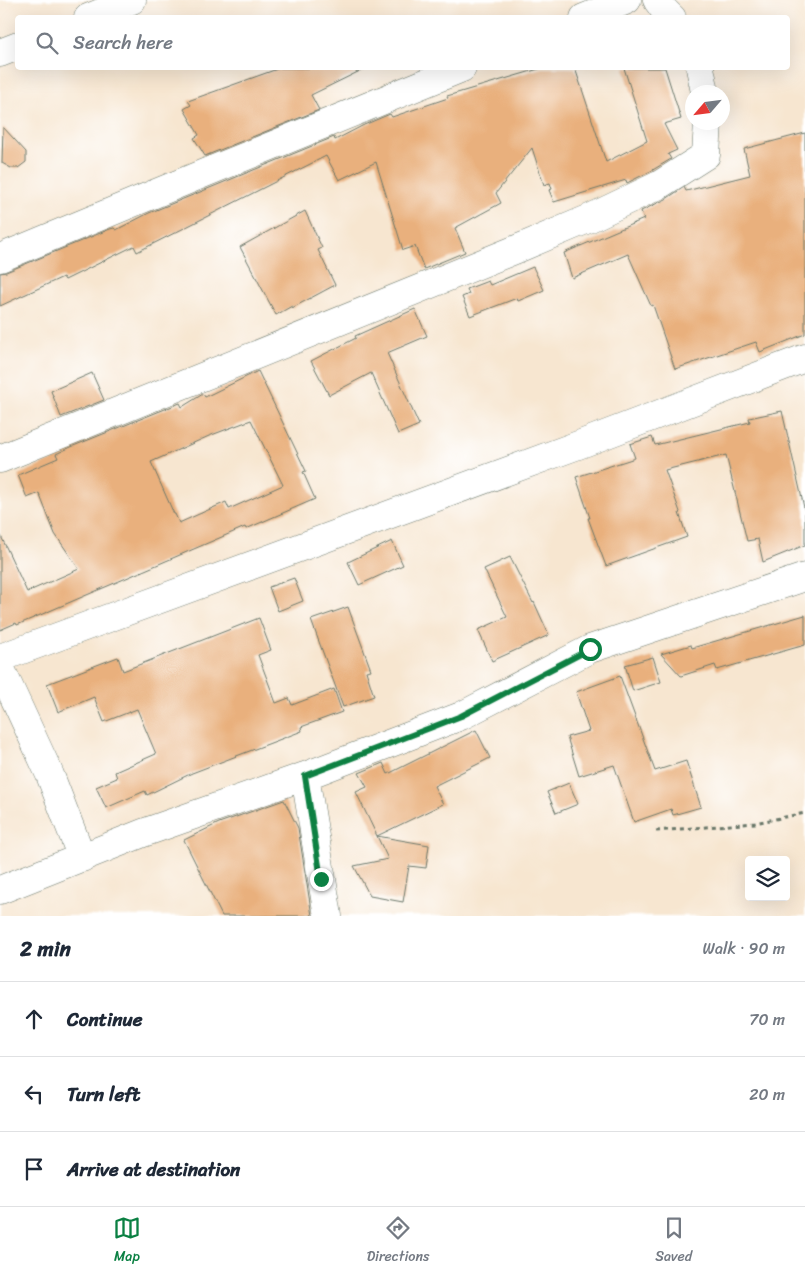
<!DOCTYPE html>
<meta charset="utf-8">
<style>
body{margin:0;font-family:Sriracha,sans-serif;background:#f2f2f3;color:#1f2937}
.controls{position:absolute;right:15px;bottom:15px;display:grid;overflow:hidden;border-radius:5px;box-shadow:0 5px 20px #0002}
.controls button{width:45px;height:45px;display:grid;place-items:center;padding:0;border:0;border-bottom:1px solid #e0e1e3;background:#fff;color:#1f2937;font:25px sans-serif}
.compass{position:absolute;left:685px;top:85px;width:45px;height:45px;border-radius:50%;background:#fff;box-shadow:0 5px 20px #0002;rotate:242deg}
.stop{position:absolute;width:15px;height:15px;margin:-11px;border:4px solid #0b8043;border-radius:50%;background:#fff}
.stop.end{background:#0b8043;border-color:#fff;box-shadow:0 1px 5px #0008}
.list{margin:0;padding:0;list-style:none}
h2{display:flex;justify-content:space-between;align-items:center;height:65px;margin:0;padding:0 20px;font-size:21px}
h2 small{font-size:16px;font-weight:400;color:#747a83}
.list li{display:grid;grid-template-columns:32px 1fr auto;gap:15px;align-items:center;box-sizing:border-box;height:75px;padding:0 20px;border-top:1px solid #e0e1e3}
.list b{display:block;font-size:19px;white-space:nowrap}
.list em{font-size:16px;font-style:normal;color:#747a83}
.icon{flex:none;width:28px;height:28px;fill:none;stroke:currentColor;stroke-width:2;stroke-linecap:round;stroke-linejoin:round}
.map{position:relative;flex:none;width:805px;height:916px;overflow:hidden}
.search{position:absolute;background:#fff;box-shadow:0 5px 20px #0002;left:15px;right:15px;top:15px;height:55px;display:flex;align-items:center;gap:12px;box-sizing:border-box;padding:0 18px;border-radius:5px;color:#747a83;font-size:19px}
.sheet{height:290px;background:#fff}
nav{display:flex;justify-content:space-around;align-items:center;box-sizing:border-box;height:70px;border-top:1px solid #e0e1e3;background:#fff;font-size:14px;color:#747a83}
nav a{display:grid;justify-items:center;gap:2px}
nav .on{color:#0b8043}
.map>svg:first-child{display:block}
.building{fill:#e9b07d;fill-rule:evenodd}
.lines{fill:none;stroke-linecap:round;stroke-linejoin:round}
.minor-casing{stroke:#6b786b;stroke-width:29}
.path{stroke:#6b786b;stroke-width:3;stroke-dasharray:4 4;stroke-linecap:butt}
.minor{stroke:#fff;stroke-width:28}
.route{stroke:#0b8043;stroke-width:6}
</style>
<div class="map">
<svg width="805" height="916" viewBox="0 0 805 916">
<rect width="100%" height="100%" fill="#fff"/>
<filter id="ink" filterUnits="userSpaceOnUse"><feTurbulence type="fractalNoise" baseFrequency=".02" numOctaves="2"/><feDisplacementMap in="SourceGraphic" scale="10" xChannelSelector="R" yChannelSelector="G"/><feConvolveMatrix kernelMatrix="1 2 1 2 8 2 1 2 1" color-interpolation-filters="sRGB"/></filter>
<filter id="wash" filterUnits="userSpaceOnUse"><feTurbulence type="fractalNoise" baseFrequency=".0096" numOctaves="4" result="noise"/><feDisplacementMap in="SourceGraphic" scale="20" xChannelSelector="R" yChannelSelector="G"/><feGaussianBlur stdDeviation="1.12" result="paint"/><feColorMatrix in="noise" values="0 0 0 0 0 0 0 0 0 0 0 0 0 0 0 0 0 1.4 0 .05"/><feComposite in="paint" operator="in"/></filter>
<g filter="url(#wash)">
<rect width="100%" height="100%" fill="#f7e6d0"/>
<g id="blocks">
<path class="building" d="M 280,68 L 366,68 L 311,95 L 319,110 L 205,156 L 194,138 L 199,135 L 184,109 L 191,105 L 188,101 Z
M 542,68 L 575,68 L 606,162 L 647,141 L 624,68 L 665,68 L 681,119 L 664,124 L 677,150 L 668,154 L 671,159 L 651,171 L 627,183 L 626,180 L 554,202 L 549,190 L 552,189 L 550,183 L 544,185 L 532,148 L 496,193 L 501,203 L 455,228 L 465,252 L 424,269 L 415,246 L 403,250 L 376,162 L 339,180 L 326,156 L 137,252 L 134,246 L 65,280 L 63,277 L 0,306 L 0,273 L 6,272 L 110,229 L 114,228 L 116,230 L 149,213 L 334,137 L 335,140 L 364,125 L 390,114 L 392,117 L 448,98 L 447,96 Z
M 3,127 L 26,152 L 26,162 L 18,168 L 11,168 L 2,163 Z
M 805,133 L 805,334 L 760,352 L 756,342 L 675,369 L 653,305 L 651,306 L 628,254 L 572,278 L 564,253 L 644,219 L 641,211 L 666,199 L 684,187 L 686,191 L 750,175 L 744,149 Z
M 305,211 L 322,248 L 318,250 L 335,285 L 292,308 L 292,306 L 276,315 L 240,247 Z
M 533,267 L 544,290 L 518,301 L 517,298 L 470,316 L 462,297 L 469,294 L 467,289 L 488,281 L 490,285 Z
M 415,309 L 427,336 L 387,353 L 419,425 L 398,434 L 371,373 L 329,395 L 311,361 L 356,338 L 355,336 Z
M 258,371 L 306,471 L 303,472 L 315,499 L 246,529 L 245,527 L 17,625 L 16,623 L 0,630 L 0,534 L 27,592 L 79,569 L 55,534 L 39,493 L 27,498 L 18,475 L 58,458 L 56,454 L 71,447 L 180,403 L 182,407 L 203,394 L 205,397 ZM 251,420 L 283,485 L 229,509 L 226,502 L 179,523 L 175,514 L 174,514 L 151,462 L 209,436 Z
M 92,373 L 104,400 L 61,417 L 51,391 Z
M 782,411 L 805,512 L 805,545 L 763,562 L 758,539 L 747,541 L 726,455 L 665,470 L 680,512 L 679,513 L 687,537 L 606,566 L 588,518 L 590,518 L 576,477 L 635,458 L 630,444 L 652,437 L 655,445 L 750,422 L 749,418 Z
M 392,541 L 403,565 L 359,585 L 348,562 Z
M 510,557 L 533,603 L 534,602 L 549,635 L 492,661 L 478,630 L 507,617 L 484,569 Z
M 294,578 L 303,601 L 278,611 L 269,587 Z
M 348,607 L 371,670 L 366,671 L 374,696 L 343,707 L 311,620 Z
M 805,615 L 805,645 L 717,670 L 715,665 L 681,676 L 661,654 L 691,645 L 692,648 Z
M 259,618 L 271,650 L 258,655 L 276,703 L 289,698 L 292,705 L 334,689 L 342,712 L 301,727 L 302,731 L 192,773 L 147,795 L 145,791 L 106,808 L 96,787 L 117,778 L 115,772 L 156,754 L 137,709 L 104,722 L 94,697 L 58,712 L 47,684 L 118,657 L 123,671 Z
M 653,657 L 661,682 L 633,691 L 625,665 Z
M 620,676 L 655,771 L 686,761 L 701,807 L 673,815 L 671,809 L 634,822 L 614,765 L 579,776 L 567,737 L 589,731 L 576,692 Z
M 476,730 L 490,758 L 434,786 L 443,804 L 377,836 L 356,792 L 367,787 L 359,773 L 383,763 L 388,774 Z
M 569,783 L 578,804 L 556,813 L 547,792 Z
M 284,800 L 298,828 L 312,916 L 222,916 L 184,840 L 219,823 Z
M 377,836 L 429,845 L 426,868 L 409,866 L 403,902 L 370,896 L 354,866 L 388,859 Z"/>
</g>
</g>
<g filter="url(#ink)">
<use href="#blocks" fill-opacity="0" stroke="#6b786b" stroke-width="1"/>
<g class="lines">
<defs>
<path id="minor" d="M 657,0 L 665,11 L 672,18
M 88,18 L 132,0
M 584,18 L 627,0
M 0,53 L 18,46
M 700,68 L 705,92
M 0,258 L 207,172 L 462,68
M 0,459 L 517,249 L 588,219 L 659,185 L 706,155 L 708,122
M 0,658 L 581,444 L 805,358
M 0,667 L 50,775 L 82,858
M 305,776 L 328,916
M 0,890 L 143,833 L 305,776 L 461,716 L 590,649 L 805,577"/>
</defs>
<use href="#minor" class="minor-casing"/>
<path class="path" d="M 656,831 L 755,823 L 805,813"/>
<use href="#minor" class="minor"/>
</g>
</g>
<g class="lines" filter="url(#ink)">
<path class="route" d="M 321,879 L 305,776 L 461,716 L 590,649"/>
</g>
</svg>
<div class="controls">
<button><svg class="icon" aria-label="layers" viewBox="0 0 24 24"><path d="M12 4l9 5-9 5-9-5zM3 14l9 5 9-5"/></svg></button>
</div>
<svg class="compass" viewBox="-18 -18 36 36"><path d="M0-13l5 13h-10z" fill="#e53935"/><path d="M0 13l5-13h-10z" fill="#747a83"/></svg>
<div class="stop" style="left:590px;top:649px"></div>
<div class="stop end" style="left:321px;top:879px"></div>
<div class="search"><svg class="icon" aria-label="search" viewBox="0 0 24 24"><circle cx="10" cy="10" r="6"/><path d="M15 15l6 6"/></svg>Search here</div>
</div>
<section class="sheet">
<h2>2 min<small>Walk · 90 m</small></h2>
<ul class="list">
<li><svg class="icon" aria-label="ahead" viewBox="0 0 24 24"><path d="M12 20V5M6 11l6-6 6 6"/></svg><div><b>Continue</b></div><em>70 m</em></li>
<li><svg class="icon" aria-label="left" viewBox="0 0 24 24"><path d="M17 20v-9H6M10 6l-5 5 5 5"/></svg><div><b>Turn left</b></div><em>20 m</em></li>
<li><svg class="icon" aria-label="arrive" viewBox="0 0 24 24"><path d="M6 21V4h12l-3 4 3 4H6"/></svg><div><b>Arrive at destination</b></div></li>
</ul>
</section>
<nav>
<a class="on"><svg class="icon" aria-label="map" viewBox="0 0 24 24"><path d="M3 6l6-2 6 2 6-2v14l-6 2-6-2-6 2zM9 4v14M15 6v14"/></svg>Map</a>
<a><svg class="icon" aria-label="directions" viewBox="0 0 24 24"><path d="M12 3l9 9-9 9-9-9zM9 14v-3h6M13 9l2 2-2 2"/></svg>Directions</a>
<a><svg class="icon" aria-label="saved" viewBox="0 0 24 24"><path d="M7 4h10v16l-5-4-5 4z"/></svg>Saved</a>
</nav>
